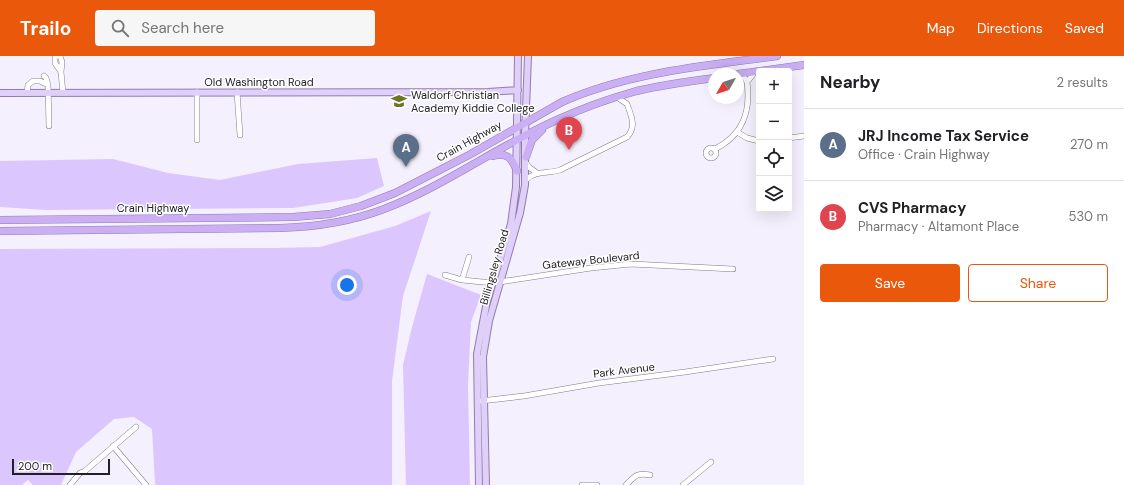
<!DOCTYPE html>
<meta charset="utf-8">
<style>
body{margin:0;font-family:"DM Sans",sans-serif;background:#f6f6f6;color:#202124}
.controls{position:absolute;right:12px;top:12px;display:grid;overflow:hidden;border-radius:4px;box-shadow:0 4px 16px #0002}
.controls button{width:36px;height:36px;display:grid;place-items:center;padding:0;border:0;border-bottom:1px solid #e0e0e0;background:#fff;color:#202124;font:20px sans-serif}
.compass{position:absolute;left:708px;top:12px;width:36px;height:36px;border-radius:50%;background:#fff;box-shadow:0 4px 16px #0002;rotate:231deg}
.scale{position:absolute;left:12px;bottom:10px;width:98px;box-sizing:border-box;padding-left:4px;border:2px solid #222025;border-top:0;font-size:11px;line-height:14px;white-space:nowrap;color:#222025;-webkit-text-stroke:3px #fff;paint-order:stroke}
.you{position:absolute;left:347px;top:229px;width:14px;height:14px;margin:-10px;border:3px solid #fff;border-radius:50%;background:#1a73e8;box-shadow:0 0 0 6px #1a73e833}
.badge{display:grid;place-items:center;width:26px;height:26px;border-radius:50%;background:#ea580c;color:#fff;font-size:13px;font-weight:700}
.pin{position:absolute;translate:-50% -33px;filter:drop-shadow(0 1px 2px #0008)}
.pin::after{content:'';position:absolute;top:21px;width:14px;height:12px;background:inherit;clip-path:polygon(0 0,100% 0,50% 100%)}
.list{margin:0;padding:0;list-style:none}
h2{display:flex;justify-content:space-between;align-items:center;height:52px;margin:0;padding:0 16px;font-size:17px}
h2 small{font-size:13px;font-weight:400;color:#757577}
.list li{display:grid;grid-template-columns:26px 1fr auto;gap:12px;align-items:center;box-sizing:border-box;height:72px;padding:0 16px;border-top:1px solid #e0e0e0}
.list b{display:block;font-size:15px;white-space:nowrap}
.list p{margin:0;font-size:13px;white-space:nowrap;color:#757577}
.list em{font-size:13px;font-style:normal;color:#757577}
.actions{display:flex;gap:8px;padding:12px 16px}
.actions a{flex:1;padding:9px 0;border:1px solid #ea580c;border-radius:4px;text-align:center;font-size:14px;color:#ea580c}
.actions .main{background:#ea580c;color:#fff}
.icon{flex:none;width:22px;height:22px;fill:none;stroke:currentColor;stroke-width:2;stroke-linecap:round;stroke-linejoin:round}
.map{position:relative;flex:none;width:804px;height:429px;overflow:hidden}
header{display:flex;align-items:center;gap:24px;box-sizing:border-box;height:56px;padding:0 20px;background:#ea580c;color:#fff}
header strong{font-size:19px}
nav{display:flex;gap:22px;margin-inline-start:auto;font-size:14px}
.search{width:280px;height:36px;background:#f6f6f6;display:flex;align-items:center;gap:10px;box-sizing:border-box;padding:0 14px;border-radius:4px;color:#757577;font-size:15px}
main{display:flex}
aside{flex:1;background:#fff}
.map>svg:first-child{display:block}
.green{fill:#dcc6fe}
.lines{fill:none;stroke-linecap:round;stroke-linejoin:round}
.minor-casing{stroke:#807c88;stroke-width:6}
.major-casing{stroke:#907dac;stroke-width:8}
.highway-casing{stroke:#907dac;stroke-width:8}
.minor{stroke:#fff;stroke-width:5}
.major{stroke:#e0cff9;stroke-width:6}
.highway{stroke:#cbaff5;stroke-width:7}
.labels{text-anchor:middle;stroke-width:3;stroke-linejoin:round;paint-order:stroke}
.street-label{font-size:11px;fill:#222025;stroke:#fff}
.poi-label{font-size:11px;fill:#222025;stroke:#fff;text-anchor:start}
</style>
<header>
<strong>Trailo</strong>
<div class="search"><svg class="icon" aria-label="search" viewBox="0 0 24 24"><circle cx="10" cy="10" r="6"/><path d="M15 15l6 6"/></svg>Search here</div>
<nav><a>Map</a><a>Directions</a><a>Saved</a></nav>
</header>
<main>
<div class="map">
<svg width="804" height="429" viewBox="0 0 804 429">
<rect width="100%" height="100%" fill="#f5f0fd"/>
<path class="green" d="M 377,102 L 384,130 L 357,142 L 293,152 L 46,154 L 0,151 L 0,105 L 113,103 L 168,117 L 220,124 L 298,108 Z
M 431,155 L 403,240 L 392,325 L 392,429 L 156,429 L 155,427 L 152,373 L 134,361 L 114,363 L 76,396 L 61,429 L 33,429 L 28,424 L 22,429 L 0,429 L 0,193 L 275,192 L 320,191 L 395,170 Z
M 427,218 L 481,239 L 471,266 L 468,329 L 470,429 L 406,429 L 403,309 L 412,271 Z"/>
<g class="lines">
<defs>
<path id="minor" d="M 57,0 L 55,1 L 55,7 L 61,16 L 62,6 L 60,0
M 61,16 L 63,37
M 739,18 L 744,21 L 747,26 L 755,16
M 44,20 L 46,22 L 48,29
M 237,36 L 240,79
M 27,37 L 28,29 L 33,25 L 40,25 L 48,29 L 49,70
M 737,76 L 747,82 L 759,85
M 789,82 L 804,80
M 197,84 L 197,36
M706 97a5 5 0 1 1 10 0a5 5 0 1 1-10 0Z
M 715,93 C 743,79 751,56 747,26
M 526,107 L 530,112 L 537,117
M 526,124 C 536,114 547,118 560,114 L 627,81 C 637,71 631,59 627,48 L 617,41
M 445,219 L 462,224 L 493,227 L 591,212 L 631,208 L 733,213
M 462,224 L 469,201
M 481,345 L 524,340 L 599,327 L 685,316 L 773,303
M 113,390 L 146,429
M 70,429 L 80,417 L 85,415 L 136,371
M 582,429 L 597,429
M 626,429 C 634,421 637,416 650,419
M 683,429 L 711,406"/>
<path id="major" d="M 0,37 L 488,36 L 518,34
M 479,429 L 477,298 L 487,245 L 511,168 L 516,131 L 518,0
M 486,429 L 483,301 L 489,265 L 520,157 L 525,129 L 525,79 L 528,0"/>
<path id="highway" d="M 738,18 L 804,9
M 493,100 C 507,96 512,102 517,115
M 526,101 L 532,84 L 542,74
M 0,164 L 293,161 L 330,158 L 361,150 L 395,137 L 469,99 L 562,46 C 630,16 705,10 777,0
M 0,175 L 280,172 C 316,171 350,166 384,153 C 445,130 499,89 559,63 C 583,52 608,43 633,36 C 660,29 687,26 714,22"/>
</defs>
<use href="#minor" class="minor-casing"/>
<use href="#major" class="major-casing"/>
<use href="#highway" class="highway-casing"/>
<use href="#minor" class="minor"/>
<use href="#major" class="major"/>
<use href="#highway" class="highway"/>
</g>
<defs>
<symbol id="school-bare" viewBox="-9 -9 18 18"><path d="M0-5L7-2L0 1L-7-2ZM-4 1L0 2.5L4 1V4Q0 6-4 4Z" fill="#6d7620" stroke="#fff" stroke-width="2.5" paint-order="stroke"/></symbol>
</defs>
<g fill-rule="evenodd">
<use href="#school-bare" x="388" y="34" width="22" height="22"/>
</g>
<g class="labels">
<g class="street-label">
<text x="259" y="30">Old Washington Road</text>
<text transform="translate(469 85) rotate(-29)" y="4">Crain Highway</text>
<text x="153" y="156">Crain Highway</text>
<text transform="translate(591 204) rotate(-6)" y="4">Gateway Boulevard</text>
<text transform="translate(494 211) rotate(-74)" y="4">Billingsley Road</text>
<text transform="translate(624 314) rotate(-7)" y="4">Park Avenue</text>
</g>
<g class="poi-label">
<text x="411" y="43">Waldorf Christian<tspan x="411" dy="13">Academy Kiddie College</tspan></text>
</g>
</g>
</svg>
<div class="controls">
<button>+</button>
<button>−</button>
<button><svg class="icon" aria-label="locate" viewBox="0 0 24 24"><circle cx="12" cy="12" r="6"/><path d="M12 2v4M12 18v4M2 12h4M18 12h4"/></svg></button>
<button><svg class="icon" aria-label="layers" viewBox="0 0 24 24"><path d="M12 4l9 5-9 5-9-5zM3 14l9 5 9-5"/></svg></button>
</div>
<svg class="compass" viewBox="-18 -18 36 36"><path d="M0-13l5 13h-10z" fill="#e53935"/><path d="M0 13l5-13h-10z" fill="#757577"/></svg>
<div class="scale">200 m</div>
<div class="you"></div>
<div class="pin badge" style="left:406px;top:111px;background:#5c6f8a">A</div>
<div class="pin badge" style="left:569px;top:94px;background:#e0444e">B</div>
</div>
<aside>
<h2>Nearby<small>2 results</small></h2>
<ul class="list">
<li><span class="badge" style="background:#5c6f8a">A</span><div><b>JRJ Income Tax Service</b><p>Office · Crain Highway</p></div><em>270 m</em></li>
<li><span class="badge" style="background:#e0444e">B</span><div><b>CVS Pharmacy</b><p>Pharmacy · Altamont Place</p></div><em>530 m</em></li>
</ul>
<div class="actions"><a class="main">Save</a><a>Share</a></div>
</aside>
</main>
